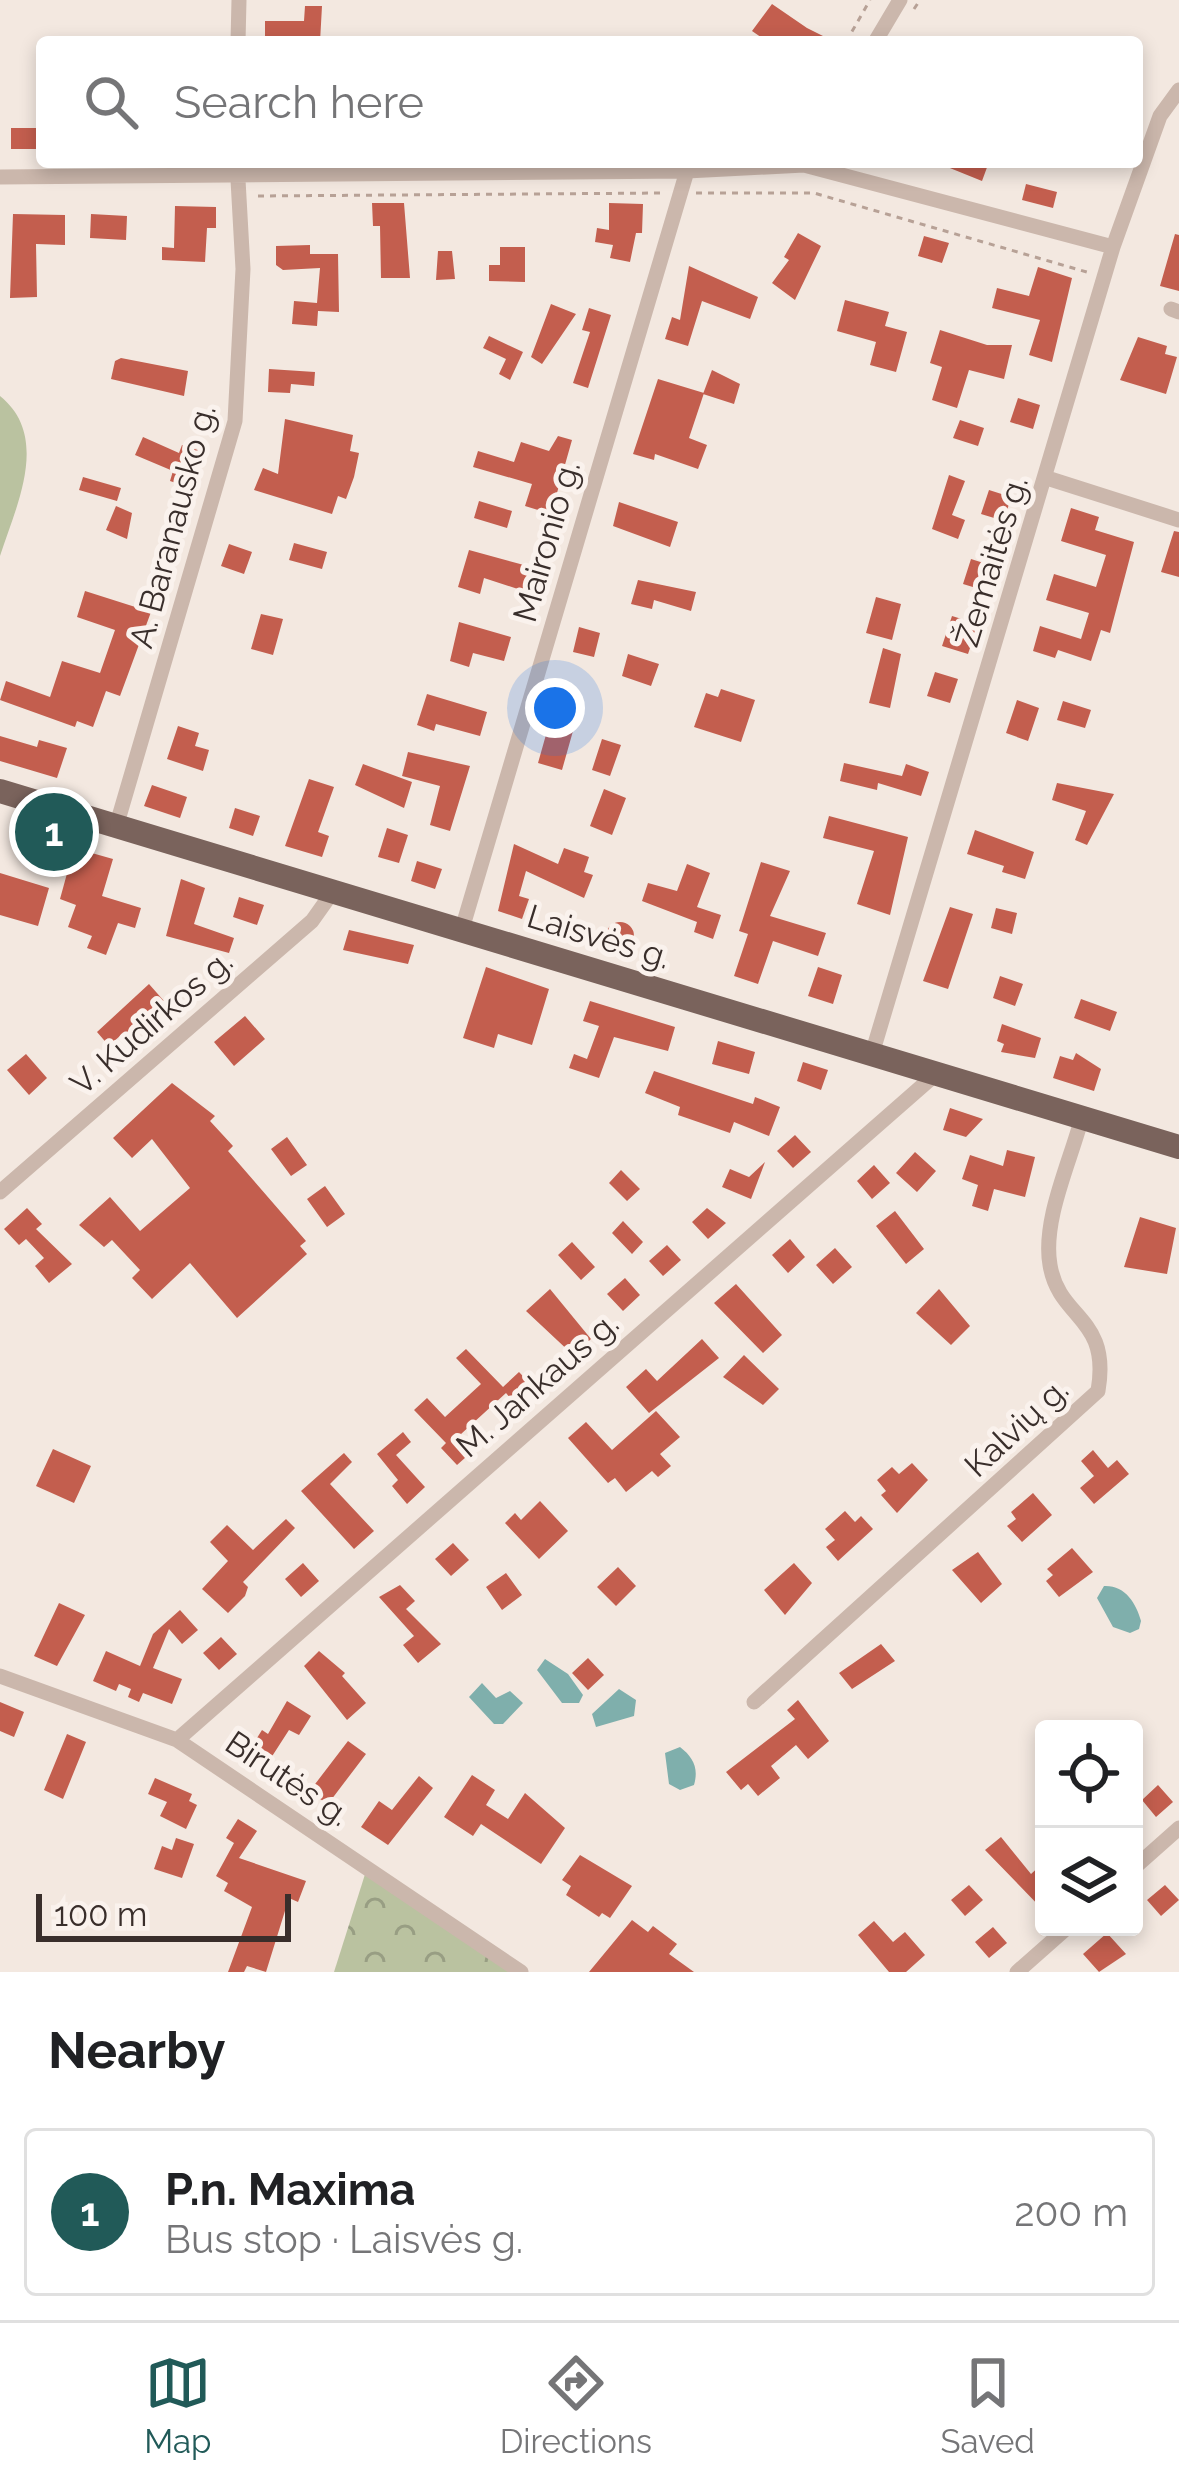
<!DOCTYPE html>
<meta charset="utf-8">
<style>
body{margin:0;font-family:Raleway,sans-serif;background:#f2f2f2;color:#202124}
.controls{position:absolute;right:36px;bottom:36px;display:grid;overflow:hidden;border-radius:12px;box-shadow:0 6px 18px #0003}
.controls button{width:108px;height:108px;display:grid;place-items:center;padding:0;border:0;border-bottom:3px solid #e0e0e0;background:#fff;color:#202124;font:60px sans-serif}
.scale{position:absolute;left:36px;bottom:30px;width:255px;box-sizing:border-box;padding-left:12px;border:6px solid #392e2b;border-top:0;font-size:33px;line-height:42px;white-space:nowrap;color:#392e2b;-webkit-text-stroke:9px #faf2ed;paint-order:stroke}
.you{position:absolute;left:555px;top:708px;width:42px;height:42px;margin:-30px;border:9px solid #fff;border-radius:50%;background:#1a73e8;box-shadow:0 0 0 18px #1a73e833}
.badge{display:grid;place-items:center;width:78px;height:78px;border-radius:50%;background:#215a58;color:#fff;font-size:39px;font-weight:700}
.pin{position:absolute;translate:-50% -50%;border:6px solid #fff;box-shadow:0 3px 12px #0006}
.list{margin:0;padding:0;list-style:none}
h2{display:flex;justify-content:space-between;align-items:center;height:156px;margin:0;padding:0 48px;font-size:51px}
h2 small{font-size:39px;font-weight:400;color:#757577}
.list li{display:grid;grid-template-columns:78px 1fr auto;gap:36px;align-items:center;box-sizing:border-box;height:168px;margin:0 24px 24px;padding:0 24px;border:3px solid #e0e0e0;border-radius:12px}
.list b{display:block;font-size:45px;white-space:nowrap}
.list p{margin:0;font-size:39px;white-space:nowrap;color:#757577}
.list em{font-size:39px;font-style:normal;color:#757577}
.icon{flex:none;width:66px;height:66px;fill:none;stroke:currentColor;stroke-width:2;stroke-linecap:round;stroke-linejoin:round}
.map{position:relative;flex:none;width:1179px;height:1972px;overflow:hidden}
.search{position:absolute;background:#fff;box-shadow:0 6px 18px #0003;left:36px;right:36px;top:36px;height:132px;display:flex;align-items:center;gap:30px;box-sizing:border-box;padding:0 42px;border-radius:12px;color:#757577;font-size:45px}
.sheet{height:348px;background:#fff}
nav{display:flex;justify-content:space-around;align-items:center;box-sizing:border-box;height:168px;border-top:3px solid #e0e0e0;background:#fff;font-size:33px;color:#757577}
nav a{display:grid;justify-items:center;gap:6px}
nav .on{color:#215a58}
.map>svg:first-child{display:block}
.forest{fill:url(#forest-crowns)}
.garden{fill:#bac2a0}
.water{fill:#7fafac}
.building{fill:#c35e4e}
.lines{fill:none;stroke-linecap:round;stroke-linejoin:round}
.path{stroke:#b7a196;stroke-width:3;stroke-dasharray:6 6;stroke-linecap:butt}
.street{stroke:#cbb7ac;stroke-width:15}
.primary{stroke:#7a635c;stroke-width:24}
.labels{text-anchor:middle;stroke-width:10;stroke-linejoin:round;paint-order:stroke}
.street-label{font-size:33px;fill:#392e2b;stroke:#faf2ed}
</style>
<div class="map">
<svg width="1179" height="1972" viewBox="0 0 1179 1972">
<defs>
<pattern id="forest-crowns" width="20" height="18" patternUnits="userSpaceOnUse" patternTransform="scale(3)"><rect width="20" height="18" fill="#bac2a0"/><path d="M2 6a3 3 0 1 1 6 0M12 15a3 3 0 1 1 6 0" fill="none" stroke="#989e83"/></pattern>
</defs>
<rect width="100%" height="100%" fill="#f3e8e0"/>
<path class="forest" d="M 367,1868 L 513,1972 L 334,1972 Z"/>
<path class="garden" d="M 0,396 C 51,437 16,506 0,556 Z"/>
<path class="water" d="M 1104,1586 C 1125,1585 1136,1603 1141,1621 L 1139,1629 L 1130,1633 L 1113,1627 L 1097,1598 Z
M 545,1659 L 568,1674 L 583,1695 L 579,1703 L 562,1703 L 537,1670 Z
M 482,1683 L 496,1698 L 510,1691 L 523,1703 L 503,1724 L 494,1724 L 469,1697 Z
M 619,1689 L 636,1700 L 634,1716 L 596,1727 L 592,1714 Z
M 680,1747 C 693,1757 699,1768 694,1785 L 680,1790 L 669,1784 L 665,1753 Z"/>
<path class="building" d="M 772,4 L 807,28 L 835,42 L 768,42 L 752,31 Z
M 305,6 L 322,6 L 320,42 L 265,42 L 265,21 L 304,21 Z
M 11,128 L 42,128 L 42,149 L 11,149 Z
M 935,162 L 989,162 L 982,181 Z
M 1026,184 L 1057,192 L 1053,208 L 1022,200 Z
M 372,203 L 404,203 L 410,278 L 381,278 L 380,226 L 373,226 Z
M 609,203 L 643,204 L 642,233 L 636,233 L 630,262 L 610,258 L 613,245 L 595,242 L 597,228 L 609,230 Z
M 175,206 L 216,207 L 216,228 L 207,228 L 205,262 L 162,260 L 162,247 L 174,248 Z
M 13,214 L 65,215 L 65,245 L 36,244 L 37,297 L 10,298 Z
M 91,214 L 127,216 L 126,240 L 90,238 Z
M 798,233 L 821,246 L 795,300 L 772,283 L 789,260 L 784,257 Z
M 1175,234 L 1179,235 L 1179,291 L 1160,286 Z
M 924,236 L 949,243 L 942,263 L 918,256 Z
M 310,245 L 310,254 L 338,254 L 339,312 L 318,311 L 317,326 L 292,324 L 294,301 L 317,303 L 320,268 L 283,270 L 276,265 L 276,246 Z
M 500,247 L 525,247 L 525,282 L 489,281 L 489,265 L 500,265 Z
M 438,251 L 452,251 L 455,279 L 436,280 Z
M 689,266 L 758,297 L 750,319 L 702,301 L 688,346 L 665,339 L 672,317 L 680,320 Z
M 1038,267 L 1072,278 L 1052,362 L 1029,355 L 1040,320 L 992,308 L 997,288 L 1029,296 Z
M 845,300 L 889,312 L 885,326 L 907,332 L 896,372 L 870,365 L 876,342 L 837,331 Z
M 551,304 L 576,314 L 542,364 L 531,357 Z
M 589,308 L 611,315 L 588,388 L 573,383 L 590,332 L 582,330 Z
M 940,330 L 987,345 L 1012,345 L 1004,379 L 969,370 L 957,408 L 932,400 L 942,367 L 930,363 Z
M 489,336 L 523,352 L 510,380 L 499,374 L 506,359 L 483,348 Z
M 1138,337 L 1167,346 L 1165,354 L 1177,357 L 1166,394 L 1120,380 Z
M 121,358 L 188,371 L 184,396 L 111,379 L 115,361 Z
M 269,369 L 315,372 L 314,386 L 291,384 L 290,393 L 268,392 Z
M 712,370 L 740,384 L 734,404 L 703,394 Z
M 658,379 L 704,393 L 689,438 L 707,445 L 698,469 L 655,454 L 654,460 L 633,454 Z
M 1018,398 L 1040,405 L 1033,429 L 1010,422 Z
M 285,419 L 353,435 L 350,451 L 359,453 L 354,477 L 346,499 L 338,496 L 332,514 L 254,490 L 263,468 L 278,474 Z
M 960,420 L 984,428 L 978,446 L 953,438 Z
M 558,436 L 572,440 L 551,514 L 525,506 L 532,484 L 473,467 L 478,451 L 514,462 L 521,442 L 549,451 Z
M 143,437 L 179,453 L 182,445 L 204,452 L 191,488 L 170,481 L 173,471 L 135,455 Z
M 949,475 L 965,481 L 952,515 L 965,520 L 958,539 L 932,529 Z
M 83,477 L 121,488 L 117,501 L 79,490 Z
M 989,490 L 1011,497 L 1004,521 L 981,514 Z
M 479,501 L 512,511 L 507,528 L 474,518 Z
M 619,502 L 678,522 L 670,547 L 613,526 Z
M 116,506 L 132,513 L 127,539 L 106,530 Z
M 1071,508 L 1099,517 L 1095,530 L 1134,542 L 1110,633 L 1101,630 L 1091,661 L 1058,650 L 1055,658 L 1033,651 L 1040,626 L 1081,639 L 1089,613 L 1046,600 L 1054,574 L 1096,587 L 1106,555 L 1061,541 Z
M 1174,531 L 1179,532 L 1179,577 L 1161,572 Z
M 294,543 L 327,552 L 322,569 L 289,560 Z
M 229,544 L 252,552 L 244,574 L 221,566 Z
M 469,550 L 535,568 L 527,592 L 484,578 L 480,594 L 458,587 Z
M 971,559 L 993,566 L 986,591 L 963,584 Z
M 638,580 L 696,592 L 691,611 L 654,600 L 652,609 L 631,604 Z
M 85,591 L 151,612 L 120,696 L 106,691 L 93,727 L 77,721 L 75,727 L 0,700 L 6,681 L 50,697 L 62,661 L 100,673 L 115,630 L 77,617 Z
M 876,597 L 901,604 L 892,640 L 866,633 Z
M 261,614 L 283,619 L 273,655 L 251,649 Z
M 952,616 L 978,624 L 968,654 L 942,646 Z
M 459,622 L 511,637 L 504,661 L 473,653 L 469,667 L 450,661 Z
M 579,627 L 600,633 L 594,657 L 573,652 Z
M 883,648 L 901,654 L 890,708 L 869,703 Z
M 628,654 L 659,664 L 651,686 L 622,676 Z
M 935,672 L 958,679 L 950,703 L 927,696 Z
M 721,689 L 755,700 L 741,742 L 694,727 L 706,693 L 718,697 Z
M 427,694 L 487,712 L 480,736 L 436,724 L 434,731 L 417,725 Z
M 1017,700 L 1039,708 L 1028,741 L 1006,733 Z
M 1063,701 L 1091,710 L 1085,728 L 1057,720 Z
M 549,724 L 573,731 L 562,770 L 538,763 Z
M 178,726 L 199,733 L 195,746 L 209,750 L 203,771 L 167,759 Z
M 0,736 L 37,747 L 39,740 L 67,748 L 57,778 L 0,761 Z
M 602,739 L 621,745 L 610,776 L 592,770 Z
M 408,752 L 470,766 L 450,831 L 430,825 L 440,786 L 402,776 Z
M 844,763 L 902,776 L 906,764 L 929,772 L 921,796 L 878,783 L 877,790 L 840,781 Z
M 363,764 L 412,782 L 404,808 L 355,785 Z
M 309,779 L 334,787 L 318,832 L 329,836 L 322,857 L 285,846 Z
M 1057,783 L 1114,794 L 1087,845 L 1075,840 L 1086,811 L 1052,800 Z
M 152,785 L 187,797 L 180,818 L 144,806 Z
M 604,789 L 626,798 L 612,835 L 590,826 Z
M 235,808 L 260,816 L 253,836 L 229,828 Z
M 829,816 L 908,837 L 890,915 L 857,904 L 874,851 L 823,838 Z
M 387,828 L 408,835 L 399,863 L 378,857 Z
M 975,830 L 1034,852 L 1025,879 L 1002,872 L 1004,866 L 967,854 Z
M 514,844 L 558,864 L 564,848 L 589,857 L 584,872 L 593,875 L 584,898 L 526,871 L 519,896 L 529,899 L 522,919 L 498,911 Z
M 74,848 L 113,859 L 102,896 L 141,908 L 135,928 L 118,923 L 106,955 L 87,948 L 92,936 L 68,927 L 76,905 L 60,899 Z
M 417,861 L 442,869 L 435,889 L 411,881 Z
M 761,862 L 790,871 L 770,916 L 826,933 L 818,956 L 773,941 L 758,984 L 734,976 L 748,934 L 739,931 Z
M 687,864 L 710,873 L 697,907 L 721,915 L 713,939 L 694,932 L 697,922 L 642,901 L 648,883 L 677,891 Z
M 0,873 L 49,888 L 38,926 L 0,915 Z
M 181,879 L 205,888 L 194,924 L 234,938 L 229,953 L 166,936 Z
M 239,897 L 264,905 L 257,925 L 233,917 Z
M 950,907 L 973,914 L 948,989 L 923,981 Z
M 996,908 L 1017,913 L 1012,934 L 991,928 Z
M606 936a14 14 0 1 1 28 0a14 14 0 1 1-28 0Z
M 349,930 L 414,945 L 408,964 L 343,950 Z
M 486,967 L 549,989 L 532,1045 L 498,1034 L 494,1048 L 463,1038 Z
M 818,967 L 842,975 L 833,1004 L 808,996 Z
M 1000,976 L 1023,984 L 1015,1006 L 993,998 Z
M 149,984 L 164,1001 L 128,1041 L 122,1034 L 109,1046 L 97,1032 Z
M 1081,999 L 1117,1012 L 1110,1031 L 1074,1018 Z
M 590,1001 L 675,1027 L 668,1051 L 614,1037 L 599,1078 L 569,1068 L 574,1054 L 587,1059 L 599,1026 L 583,1021 Z
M 245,1016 L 265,1039 L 234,1066 L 214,1042 Z
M 1002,1024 L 1041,1038 L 1035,1058 L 1001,1052 L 1004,1044 L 997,1041 Z
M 718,1041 L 755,1052 L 749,1074 L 712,1064 Z
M 1076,1053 L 1101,1069 L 1094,1091 L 1053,1078 L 1060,1056 L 1073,1060 Z
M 26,1054 L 47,1078 L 29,1095 L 7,1070 Z
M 803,1062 L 828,1070 L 821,1090 L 797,1081 Z
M 654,1071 L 753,1104 L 755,1097 L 780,1107 L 769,1136 L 734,1122 L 730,1133 L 678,1115 L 680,1107 L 645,1093 Z
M 172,1083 L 215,1116 L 210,1121 L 233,1146 L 228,1151 L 306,1241 L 300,1246 L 307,1254 L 237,1318 L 190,1263 L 152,1299 L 132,1278 L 140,1270 L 112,1240 L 104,1247 L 79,1225 L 110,1197 L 140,1231 L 190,1188 L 152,1139 L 132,1158 L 113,1138 Z
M 950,1108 L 983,1119 L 966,1137 L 943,1130 Z
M 795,1135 L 811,1152 L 793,1168 L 777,1151 Z
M 287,1137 L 307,1165 L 291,1176 L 271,1149 Z
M 1007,1150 L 1035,1157 L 1025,1197 L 994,1189 L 988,1211 L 972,1206 L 978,1185 L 962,1179 L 970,1155 L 1003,1166 Z
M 915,1152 L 936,1171 L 917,1192 L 896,1173 Z
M 765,1162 L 751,1199 L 722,1187 L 730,1169 L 749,1177 Z
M 874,1165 L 890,1183 L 872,1199 L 857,1181 Z
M 621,1170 L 640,1189 L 627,1201 L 609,1183 Z
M 325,1186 L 345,1214 L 327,1227 L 307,1199 Z
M 27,1208 L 42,1224 L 36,1229 L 72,1264 L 49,1283 L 35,1266 L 44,1258 L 26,1239 L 19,1245 L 4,1229 Z
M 707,1208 L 726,1223 L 708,1239 L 692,1222 Z
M 895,1211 L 924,1249 L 906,1264 L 876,1226 Z
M 1140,1217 L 1176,1228 L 1167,1274 L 1124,1267 Z
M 623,1221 L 643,1242 L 632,1254 L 612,1233 Z
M 790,1239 L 805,1257 L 788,1273 L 772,1255 Z
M 572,1242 L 595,1267 L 581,1280 L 558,1255 Z
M 667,1245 L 681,1260 L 663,1276 L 649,1261 Z
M 835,1248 L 852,1267 L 833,1284 L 816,1265 Z
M 625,1278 L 640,1295 L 623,1311 L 607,1294 Z
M 736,1284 L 782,1335 L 763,1353 L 714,1303 Z
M 550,1289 L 591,1339 L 573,1355 L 526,1311 Z
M 939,1289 L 970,1326 L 951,1345 L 916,1313 Z
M 702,1339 L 719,1358 L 649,1413 L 626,1387 L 646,1369 L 657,1381 Z
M 466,1349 L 503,1387 L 519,1372 L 535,1389 L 517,1406 L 506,1393 L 461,1434 L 475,1449 L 457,1465 L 441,1448 L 446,1443 L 414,1410 L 427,1398 L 445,1417 L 481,1384 L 456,1358 Z
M 744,1355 L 779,1389 L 763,1405 L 723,1377 Z
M 656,1411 L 680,1437 L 660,1454 L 671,1466 L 658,1477 L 652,1471 L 626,1492 L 615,1478 L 608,1483 L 568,1438 L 586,1422 L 612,1450 Z
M 403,1432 L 411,1442 L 396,1455 L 425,1487 L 407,1504 L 392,1486 L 398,1480 L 377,1454 Z
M 53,1449 L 91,1466 L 74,1503 L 36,1486 Z
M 1093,1450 L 1108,1468 L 1117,1460 L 1129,1474 L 1094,1504 L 1080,1488 L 1094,1476 L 1081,1461 Z
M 344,1453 L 352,1462 L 330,1484 L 374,1531 L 354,1549 L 301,1491 Z
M 912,1463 L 928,1480 L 897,1513 L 881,1495 L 886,1491 L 877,1480 L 892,1467 L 899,1474 Z
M 1033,1493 L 1052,1515 L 1022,1542 L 1007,1526 L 1016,1519 L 1011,1512 Z
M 540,1501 L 568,1531 L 539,1559 L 505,1523 L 515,1513 L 521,1520 Z
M 845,1511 L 855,1522 L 861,1516 L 873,1529 L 838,1561 L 826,1547 L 835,1540 L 825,1529 Z
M 286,1519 L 295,1528 L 243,1582 L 248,1587 L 245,1596 L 228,1613 L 202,1589 L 228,1561 L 210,1542 L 227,1525 L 253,1550 Z
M 453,1543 L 469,1560 L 451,1576 L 435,1559 Z
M 1072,1548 L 1093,1572 L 1059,1597 L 1046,1581 L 1053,1575 L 1047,1569 Z
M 978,1552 L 1002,1584 L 981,1603 L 952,1570 Z
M 303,1563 L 319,1581 L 301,1597 L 285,1579 Z
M 794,1563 L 812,1583 L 785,1615 L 764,1590 Z
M 618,1567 L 636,1586 L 616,1606 L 597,1587 Z
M 506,1573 L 522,1595 L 502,1610 L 486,1587 Z
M 400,1585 L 415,1601 L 406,1609 L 441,1644 L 418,1663 L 403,1645 L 414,1636 L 379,1597 Z
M 59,1603 L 85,1615 L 57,1666 L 34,1656 Z
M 180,1610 L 198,1630 L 182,1644 L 169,1629 L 153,1668 L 182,1679 L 172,1704 L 143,1693 L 139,1702 L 128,1697 L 131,1689 L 119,1684 L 116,1691 L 93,1681 L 106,1651 L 140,1666 L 153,1634 Z
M 221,1637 L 237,1654 L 219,1670 L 203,1653 Z
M 881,1644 L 895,1661 L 852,1689 L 839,1673 Z
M 319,1651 L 345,1673 L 342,1676 L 366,1703 L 347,1720 L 304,1666 Z
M 588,1658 L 604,1675 L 588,1690 L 572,1673 Z
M 798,1700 L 829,1741 L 808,1759 L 796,1745 L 771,1766 L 780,1778 L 758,1796 L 748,1784 L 741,1790 L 726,1772 L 795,1719 L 787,1710 Z
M 287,1701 L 311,1716 L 299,1735 L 289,1730 L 269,1761 L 250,1749 L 262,1730 L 268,1734 Z
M 0,1702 L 24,1712 L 14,1737 L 0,1731 Z
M 67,1734 L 86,1742 L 63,1799 L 44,1790 Z
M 348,1741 L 366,1754 L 328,1804 L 309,1792 Z
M 472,1775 L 495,1790 L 486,1805 L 508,1819 L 525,1793 L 565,1828 L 541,1864 L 481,1824 L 473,1836 L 444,1817 Z
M 419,1776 L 433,1788 L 388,1845 L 361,1827 L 379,1801 L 392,1810 Z
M 155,1778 L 192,1794 L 189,1801 L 197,1805 L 186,1829 L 160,1816 L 167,1802 L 148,1794 Z
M 1158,1785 L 1173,1802 L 1156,1817 L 1142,1800 Z
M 238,1819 L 257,1831 L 239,1858 L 306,1881 L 298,1902 L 289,1898 L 266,1972 L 247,1966 L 244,1972 L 228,1972 L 252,1907 L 224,1891 L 228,1883 L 216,1876 L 234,1843 L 226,1838 Z
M 1001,1837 L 1031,1874 L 1044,1862 L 1044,1911 L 985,1850 Z
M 176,1838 L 194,1844 L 182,1878 L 154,1869 L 162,1846 L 172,1850 Z
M 580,1855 L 632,1886 L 610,1918 L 602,1913 L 599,1917 L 566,1895 L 571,1886 L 562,1880 Z
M 969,1885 L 983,1900 L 965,1916 L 951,1900 Z
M 1165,1885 L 1179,1900 L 1161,1916 L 1147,1900 Z
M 632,1920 L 648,1932 L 653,1926 L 677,1944 L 669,1954 L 694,1972 L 589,1972 Z
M 874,1921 L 893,1942 L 905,1932 L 925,1955 L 906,1972 L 889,1972 L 858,1935 Z
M 993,1927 L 1007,1943 L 989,1958 L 975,1942 Z
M 1107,1933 L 1126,1954 L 1099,1972 L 1083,1954 Z"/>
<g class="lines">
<path class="path" d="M 914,9 L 920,0
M 846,42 L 870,0
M 696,193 L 814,193 L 1090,273
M 258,196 L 663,193"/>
<path class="street" d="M 238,42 L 239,0
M 875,42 L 900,0
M 0,177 L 687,171 L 804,165 L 1113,247
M 1171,309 L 1179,312
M 1047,478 L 1179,520
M 116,827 L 235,421 L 243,269 L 237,162
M 462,929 L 687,171
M 872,1054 L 1113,247 L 1160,116 L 1179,90
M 0,1192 L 312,921 L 334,890
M 0,1676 L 177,1740 L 521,1972
M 754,1702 L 1098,1391 C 1111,1316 1059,1320 1050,1265 C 1042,1220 1071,1160 1082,1117
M 177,1740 L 937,1073
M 1134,1868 L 1179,1828
M 1017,1972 L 1068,1927"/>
<path class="primary" d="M 0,791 L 1179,1147"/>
</g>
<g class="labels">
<g class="street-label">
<text transform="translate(172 526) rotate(-75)" y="12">A. Baranausko g.</text>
<text transform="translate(546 541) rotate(-74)" y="12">Maironio g.</text>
<text transform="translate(991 561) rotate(-73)" y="12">Žemaitės g.</text>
<text transform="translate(599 936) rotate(17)" y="12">Laisvės g.</text>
<text transform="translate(151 1022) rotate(-41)" y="12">V. Kudirkos g.</text>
<text transform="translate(537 1384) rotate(-41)" y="12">M. Jankaus g.</text>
<text transform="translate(1016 1427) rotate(-43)" y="12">Kalvių g.</text>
<text transform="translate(288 1778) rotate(34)" y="12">Birutės g.</text>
</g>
</g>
</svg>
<div class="controls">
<button><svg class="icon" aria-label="locate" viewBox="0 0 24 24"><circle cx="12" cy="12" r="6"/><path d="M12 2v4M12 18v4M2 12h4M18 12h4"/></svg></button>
<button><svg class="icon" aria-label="layers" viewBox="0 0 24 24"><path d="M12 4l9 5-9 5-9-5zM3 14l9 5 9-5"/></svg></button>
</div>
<div class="scale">100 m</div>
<div class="you"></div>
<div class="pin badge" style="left:54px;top:832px">1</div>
<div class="search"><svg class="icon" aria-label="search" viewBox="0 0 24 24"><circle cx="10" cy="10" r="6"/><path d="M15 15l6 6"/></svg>Search here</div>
</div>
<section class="sheet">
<h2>Nearby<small></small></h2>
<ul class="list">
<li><span class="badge">1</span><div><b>P.n. Maxima</b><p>Bus stop · Laisvės g.</p></div><em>200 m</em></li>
</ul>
</section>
<nav>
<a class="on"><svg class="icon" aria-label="map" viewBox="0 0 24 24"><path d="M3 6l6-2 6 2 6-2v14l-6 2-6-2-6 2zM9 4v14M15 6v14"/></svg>Map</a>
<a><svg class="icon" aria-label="directions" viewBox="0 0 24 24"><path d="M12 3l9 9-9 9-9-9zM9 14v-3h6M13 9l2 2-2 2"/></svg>Directions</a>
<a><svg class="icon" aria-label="saved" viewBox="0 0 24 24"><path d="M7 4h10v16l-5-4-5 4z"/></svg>Saved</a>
</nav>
